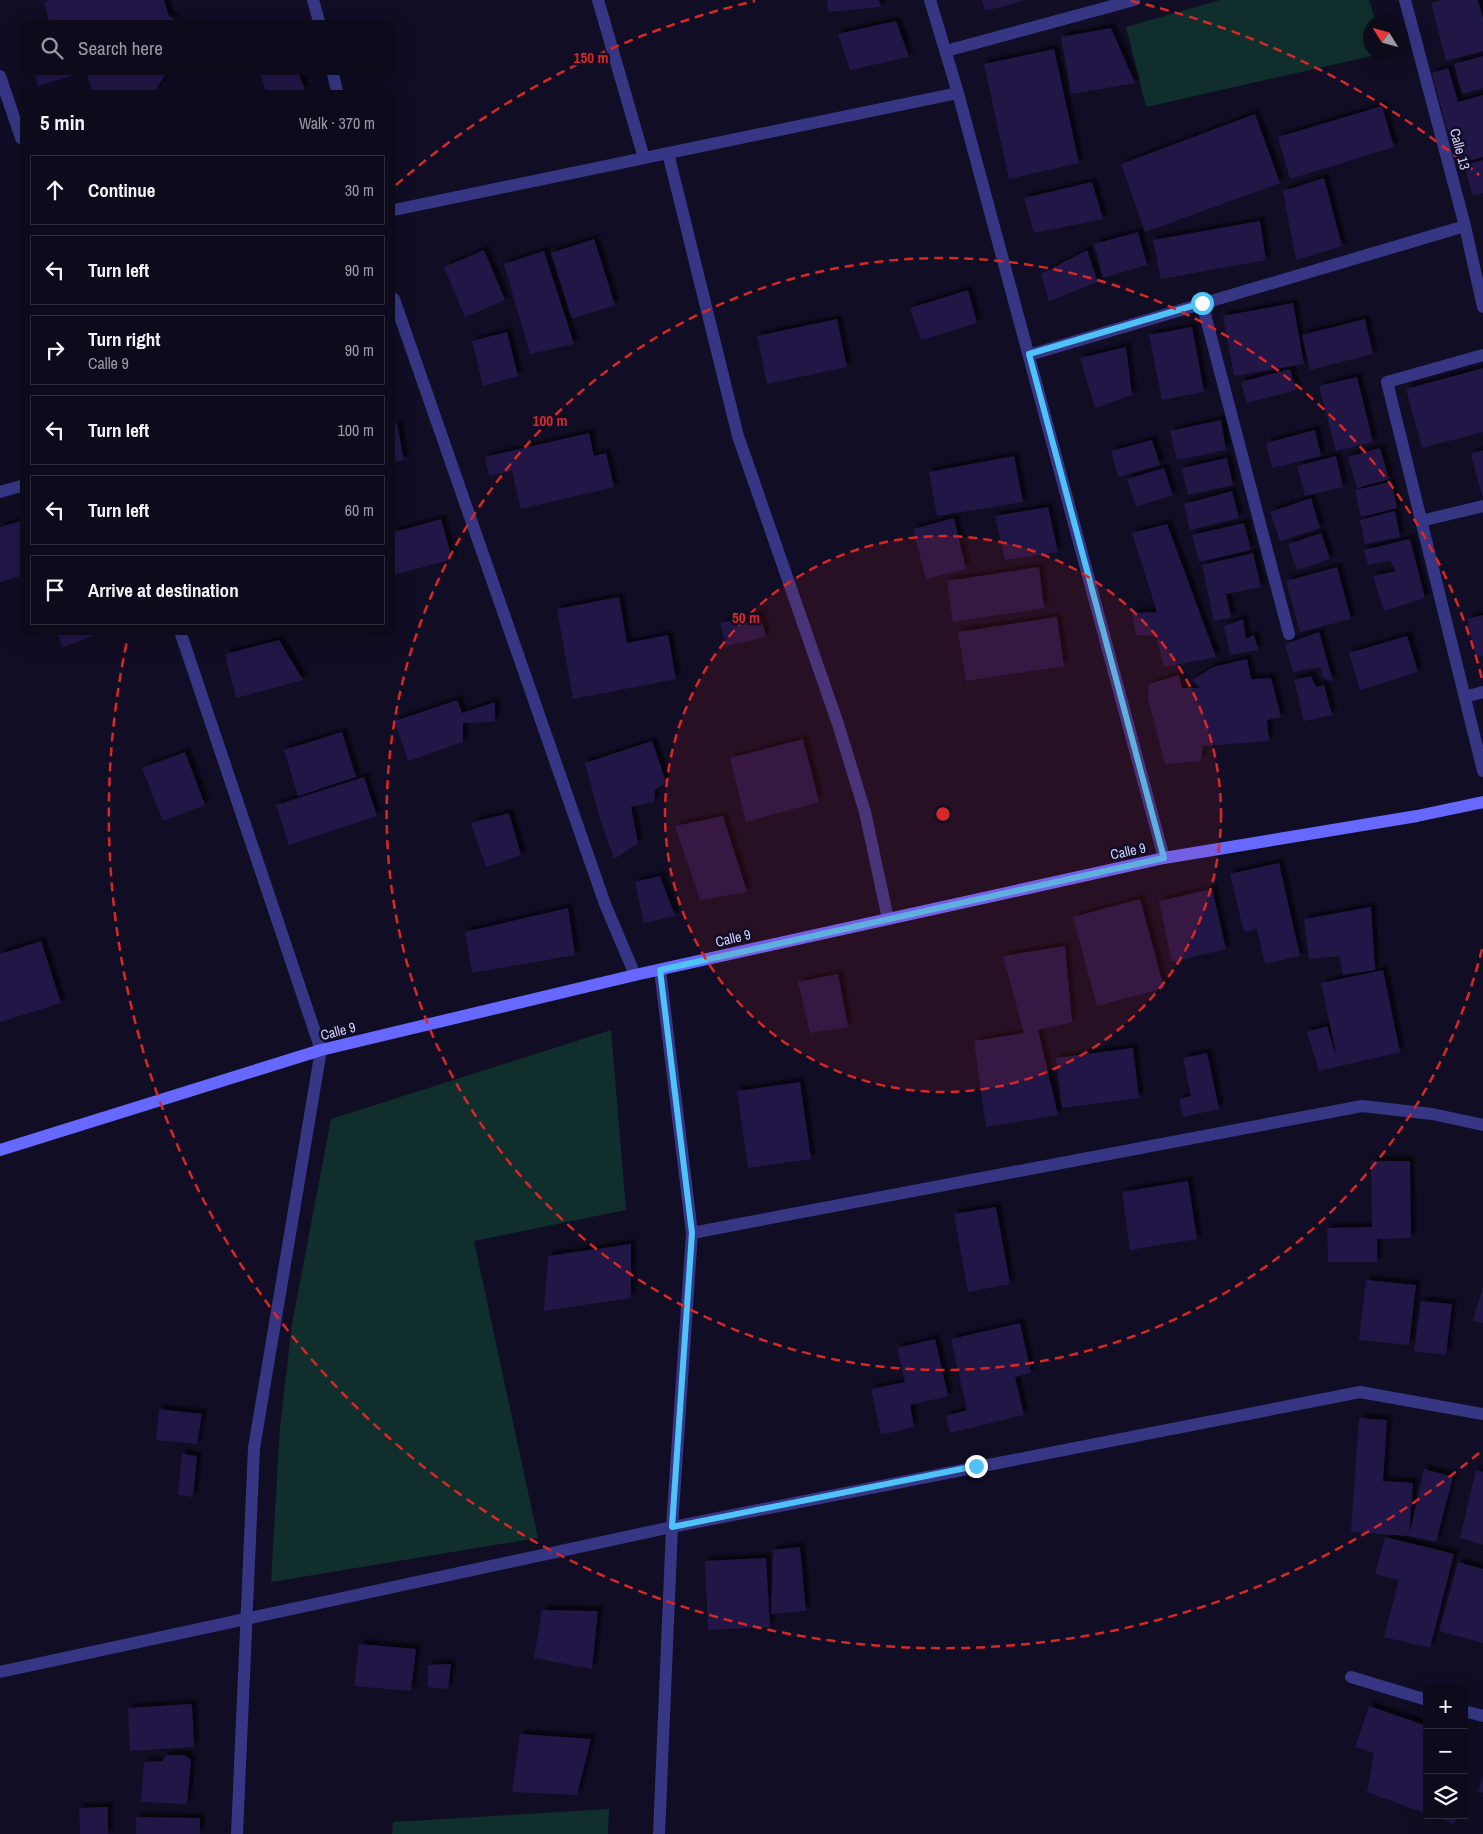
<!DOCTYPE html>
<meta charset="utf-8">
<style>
body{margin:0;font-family:"Archivo Narrow",sans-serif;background:#1a1828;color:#f1f3f6}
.controls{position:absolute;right:15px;bottom:15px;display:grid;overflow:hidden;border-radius:0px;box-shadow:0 5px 20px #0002}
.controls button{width:45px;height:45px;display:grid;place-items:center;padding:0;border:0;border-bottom:1px solid #2c2b3a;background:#0c0a1b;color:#f1f3f6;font:25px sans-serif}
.compass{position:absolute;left:1363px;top:15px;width:45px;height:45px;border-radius:50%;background:#0c0a1b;box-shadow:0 5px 20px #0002;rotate:307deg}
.stop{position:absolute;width:15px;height:15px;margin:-11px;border:4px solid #4fc3f7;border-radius:50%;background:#fff}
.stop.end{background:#4fc3f7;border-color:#fff;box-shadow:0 1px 5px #0008}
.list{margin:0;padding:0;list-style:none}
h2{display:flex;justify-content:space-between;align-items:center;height:65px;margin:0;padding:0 20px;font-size:21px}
h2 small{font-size:16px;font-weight:400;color:#9a9aa3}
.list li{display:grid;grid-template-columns:32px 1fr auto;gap:15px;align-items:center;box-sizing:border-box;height:70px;margin:0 10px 10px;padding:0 10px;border:1px solid #2c2b3a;border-radius:0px}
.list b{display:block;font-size:19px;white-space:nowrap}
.list p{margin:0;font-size:16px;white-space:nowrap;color:#9a9aa3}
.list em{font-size:16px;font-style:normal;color:#9a9aa3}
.icon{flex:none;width:28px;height:28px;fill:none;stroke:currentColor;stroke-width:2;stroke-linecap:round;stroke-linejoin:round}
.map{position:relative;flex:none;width:1483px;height:1834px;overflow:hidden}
.search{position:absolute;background:#0c0a1b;box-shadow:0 5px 20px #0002;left:20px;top:20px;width:375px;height:55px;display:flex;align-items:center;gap:12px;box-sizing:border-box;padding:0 18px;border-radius:0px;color:#9a9aa3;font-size:19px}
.panel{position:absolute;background:#0c0a1b;box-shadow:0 5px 20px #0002;left:20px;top:90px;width:375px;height:545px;border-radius:0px}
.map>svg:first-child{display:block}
.green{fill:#102e2c}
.building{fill:#201846;filter:url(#shadow)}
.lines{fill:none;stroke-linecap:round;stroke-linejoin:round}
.lane{stroke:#363685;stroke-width:12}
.street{stroke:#363685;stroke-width:12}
.secondary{stroke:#6768ff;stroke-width:12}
.route{stroke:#4fc3f7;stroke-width:6}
.ring{fill:none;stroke:#d62828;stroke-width:2.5;stroke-dasharray:9 6}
.labels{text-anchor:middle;stroke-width:5;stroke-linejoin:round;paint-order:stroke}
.street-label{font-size:14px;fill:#d4d0ff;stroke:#100d24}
.centre{fill:#d62828;stroke:#100d24;stroke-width:2.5}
.ring-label{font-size:15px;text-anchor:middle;font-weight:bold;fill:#d62828;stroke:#100d24;stroke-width:5;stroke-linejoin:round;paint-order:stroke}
</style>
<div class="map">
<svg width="1483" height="1834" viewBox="0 0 1483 1834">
<defs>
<filter id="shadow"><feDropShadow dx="4.5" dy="-4.5" stdDeviation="1" flood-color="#0009"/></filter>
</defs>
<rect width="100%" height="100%" fill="#100d24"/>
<path class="green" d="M 1220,0 L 1369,0 L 1376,22 L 1370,22 L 1370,52 L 1385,53 L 1146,107 L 1126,27 Z
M 611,1030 L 626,1210 L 474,1241 L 538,1538 L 271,1582 L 280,1426 L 292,1324 L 331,1119 Z
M 609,1809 L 608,1834 L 392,1834 L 393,1822 Z"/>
<path class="building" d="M 49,0 L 164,0 L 169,16 L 176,21 L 49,21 L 44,2 Z
M 827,0 L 879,0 L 881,7 L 828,12 Z
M 982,0 L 1024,0 L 1024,1 L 985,11 Z
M 1441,0 L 1478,0 L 1483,19 L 1483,51 L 1446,61 L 1431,3 Z
M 896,21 L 909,57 L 850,70 L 838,34 Z
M 1111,28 L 1135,83 L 1071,94 L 1061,37 Z
M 1054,49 L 1079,163 L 1009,179 L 984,64 Z
M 1483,56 L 1483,88 L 1462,94 L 1454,64 Z
M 1448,68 L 1458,102 L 1483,95 L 1483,157 L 1456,164 L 1432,73 Z
M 35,74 L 78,74 L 38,86 Z
M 87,74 L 166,74 L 155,91 L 92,91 Z
M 260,74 L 299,74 L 305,91 L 266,91 Z
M 1382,106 L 1394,147 L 1290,179 L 1278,137 Z
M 1255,114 L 1280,183 L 1145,232 L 1121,164 Z
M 1483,160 L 1483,193 L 1473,196 L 1464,165 Z
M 1324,178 L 1342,246 L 1296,260 L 1283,191 Z
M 1092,182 L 1103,219 L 1034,233 L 1024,198 Z
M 1260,221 L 1266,260 L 1161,279 L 1153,240 Z
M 1138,232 L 1147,265 L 1103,278 L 1094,244 Z
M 594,239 L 615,305 L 572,319 L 551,253 Z
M 484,250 L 505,300 L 465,317 L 444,267 Z
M 1087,250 L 1098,282 L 1049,301 L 1041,274 Z
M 544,251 L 574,344 L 530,354 L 504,264 Z
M 968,290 L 977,323 L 921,340 L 910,308 Z
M 1293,303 L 1304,364 L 1234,376 L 1223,316 Z
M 837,319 L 847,367 L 767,384 L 757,336 Z
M 1365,319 L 1373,354 L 1310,370 L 1302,335 Z
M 1192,327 L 1204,392 L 1162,400 L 1149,335 Z
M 507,332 L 518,376 L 483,386 L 472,341 Z
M 1126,347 L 1132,395 L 1095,408 L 1080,358 Z
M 1483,368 L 1483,432 L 1422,448 L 1406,389 Z
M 1290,369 L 1296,390 L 1247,403 L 1241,382 Z
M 1357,377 L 1373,442 L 1336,451 L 1319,386 Z
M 1221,420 L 1226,450 L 1177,460 L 1170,431 Z
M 394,424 L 397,424 L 404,460 L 394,462 Z
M 1315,430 L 1321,456 L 1272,468 L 1266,443 Z
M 589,433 L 594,456 L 606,453 L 614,487 L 521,509 L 512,471 L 489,476 L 485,457 Z
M 1152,440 L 1160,465 L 1118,477 L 1111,451 Z
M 1380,448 L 1389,479 L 1357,488 L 1348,457 Z
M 1483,450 L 1483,496 L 1482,496 L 1471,454 Z
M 1014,456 L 1023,502 L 937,516 L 929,472 Z
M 1336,456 L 1343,487 L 1305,496 L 1297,466 Z
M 1227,458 L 1233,485 L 1188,495 L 1182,468 Z
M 1164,468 L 1173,495 L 1136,507 L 1127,479 Z
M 1391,482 L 1397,508 L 1361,517 L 1355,490 Z
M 1232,491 L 1239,518 L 1190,530 L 1184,504 Z
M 1311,498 L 1320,528 L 1280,541 L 1270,512 Z
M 1048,507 L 1058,552 L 1005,560 L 995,516 Z
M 1395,511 L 1400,537 L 1365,544 L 1360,520 Z
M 954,518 L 966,569 L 926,579 L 913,529 Z
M 441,519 L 452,559 L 394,575 L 394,532 Z
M 21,521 L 21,576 L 0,582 L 0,527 Z
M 1244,523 L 1251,550 L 1199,562 L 1192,535 Z
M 1167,524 L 1216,657 L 1164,667 L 1156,636 L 1136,635 L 1132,613 L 1157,612 L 1132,533 Z
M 1321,533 L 1330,559 L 1297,570 L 1288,544 Z
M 1410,539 L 1425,598 L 1384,611 L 1373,576 L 1396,571 L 1390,561 L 1368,565 L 1364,550 Z
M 1253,553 L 1261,587 L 1226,594 L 1231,617 L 1214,621 L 1202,565 Z
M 1039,567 L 1044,608 L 953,622 L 947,581 Z
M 1337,567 L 1351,619 L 1300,632 L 1286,581 Z
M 619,597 L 627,643 L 668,635 L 676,679 L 573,699 L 557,609 Z
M 760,614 L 766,637 L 726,646 L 720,623 Z
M 1483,615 L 1483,656 L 1476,657 L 1467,619 Z
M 1057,617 L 1064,666 L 966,681 L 958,632 Z
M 1243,619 L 1246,639 L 1254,635 L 1258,650 L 1230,655 L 1224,626 Z
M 1319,632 L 1333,682 L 1323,678 L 1320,667 L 1293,672 L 1285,644 Z
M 58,634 L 98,634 L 63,647 Z
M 1407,636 L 1418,672 L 1360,690 L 1349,653 Z
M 279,640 L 303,680 L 236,698 L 225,654 Z
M 1247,659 L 1251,679 L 1271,678 L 1281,717 L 1267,720 L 1269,741 L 1203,746 L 1201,761 L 1165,764 L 1148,698 L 1149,684 L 1179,675 L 1182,688 L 1200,688 L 1192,680 L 1213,667 Z
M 1311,676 L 1316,687 L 1324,685 L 1332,715 L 1304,721 L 1294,680 Z
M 457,700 L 462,713 L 495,702 L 495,722 L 463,723 L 463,742 L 408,761 L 395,721 Z
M 342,732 L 356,777 L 298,796 L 284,750 Z
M 803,739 L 819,802 L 746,822 L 730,758 Z
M 652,741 L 666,782 L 655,790 L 654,802 L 631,807 L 638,843 L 614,859 L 599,815 L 585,763 Z
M 185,752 L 205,805 L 163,821 L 142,768 Z
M 364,777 L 377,816 L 289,845 L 276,805 Z
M 509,813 L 521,855 L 486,867 L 471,823 Z
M 723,816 L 747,892 L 700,900 L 675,826 Z
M 1279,863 L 1300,956 L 1265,964 L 1257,929 L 1244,932 L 1230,874 Z
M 660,876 L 675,916 L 644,923 L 635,882 Z
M 1212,889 L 1226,949 L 1172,962 L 1159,901 Z
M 1140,899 L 1164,988 L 1097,1006 L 1073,917 Z
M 1371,907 L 1375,970 L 1343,975 L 1339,956 L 1309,959 L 1304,919 Z
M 568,908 L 575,955 L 472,973 L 465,932 Z
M 41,941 L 61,1003 L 0,1022 L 0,954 Z
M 1065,946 L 1072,1022 L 1038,1030 L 1058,1115 L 986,1127 L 974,1041 L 1024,1033 L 1003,956 Z
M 1383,970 L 1400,1052 L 1319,1071 L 1307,1032 L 1327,1026 L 1338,1063 L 1321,983 Z
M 838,974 L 848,1027 L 810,1033 L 798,982 Z
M 1133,1048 L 1139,1098 L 1062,1108 L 1056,1058 Z
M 1207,1053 L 1219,1109 L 1183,1117 L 1179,1099 L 1191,1096 L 1183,1058 Z
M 800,1082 L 811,1159 L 748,1168 L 737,1091 Z
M 1371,1161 L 1410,1161 L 1411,1238 L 1377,1239 L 1377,1262 L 1328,1262 L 1327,1228 L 1372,1227 Z
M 1188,1181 L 1197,1239 L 1130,1250 L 1122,1192 Z
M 996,1207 L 1010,1284 L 968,1292 L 954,1214 Z
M 631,1244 L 631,1298 L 544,1311 L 548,1256 Z
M 1366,1280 L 1416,1285 L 1409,1345 L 1359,1340 Z
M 1483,1286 L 1483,1323 L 1473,1321 Z
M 1421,1301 L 1452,1304 L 1446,1355 L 1414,1351 Z
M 1020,1323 L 1031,1373 L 1015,1377 L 1024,1415 L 950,1433 L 946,1416 L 967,1410 L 951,1339 Z
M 935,1339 L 948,1396 L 910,1405 L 914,1427 L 881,1435 L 871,1389 L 905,1382 L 897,1348 Z
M 159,1409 L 202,1414 L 197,1444 L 156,1440 Z
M 1359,1418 L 1387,1420 L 1383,1481 L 1413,1483 L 1409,1536 L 1351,1532 Z
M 182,1454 L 197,1456 L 193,1497 L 178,1495 Z
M 1424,1469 L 1453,1477 L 1436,1542 L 1409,1536 Z
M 1476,1470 L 1483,1472 L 1483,1545 L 1460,1538 Z
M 1385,1537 L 1454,1554 L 1430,1648 L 1384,1637 L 1399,1580 L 1375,1574 Z
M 800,1547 L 806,1611 L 771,1614 L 773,1550 Z
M 766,1558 L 770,1627 L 708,1630 L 705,1561 Z
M 1458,1562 L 1483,1569 L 1483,1643 L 1439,1631 Z
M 542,1610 L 598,1611 L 592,1669 L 534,1658 Z
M 359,1644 L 416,1649 L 411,1691 L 354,1686 Z
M 451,1664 L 448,1689 L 428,1687 L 428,1665 Z
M 192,1704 L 194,1747 L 130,1751 L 128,1708 Z
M 1369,1706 L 1427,1726 L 1427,1814 L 1367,1792 L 1374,1753 L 1355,1747 Z
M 520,1734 L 591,1739 L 577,1795 L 512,1792 Z
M 166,1755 L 185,1755 L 191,1760 L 187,1804 L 141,1802 L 144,1762 L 162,1761 Z
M 1483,1777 L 1483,1793 L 1478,1791 Z
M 108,1807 L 108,1834 L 80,1834 L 79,1808 Z
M 1431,1815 L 1458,1815 L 1454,1824 Z
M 136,1817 L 200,1818 L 200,1834 L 136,1834 Z"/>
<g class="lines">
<path class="lane" d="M 1405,0 L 1465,226 L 1483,307
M 946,51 L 1134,0
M 1202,303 L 1289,634
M 1029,355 L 1465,226
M 1483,355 L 1387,382 L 1483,771
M 1421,521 L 1483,506
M 1465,697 L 1483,692"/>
<path class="street" d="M 313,0 L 319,21
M 598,0 L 644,158
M 930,0 L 958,93 L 1164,858
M 333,74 L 337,91
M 0,76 L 21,138
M 668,153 L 738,436 L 838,724 L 865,812 L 888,919
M 394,210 L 958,93
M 394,299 L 605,904 L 635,975
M 0,492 L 21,486
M 181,634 L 321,1050 L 254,1448 L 237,1834
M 692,1233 L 1362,1106 L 1432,1114 L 1483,1125
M 0,1672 L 672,1527 L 1360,1392 L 1483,1414
M 1351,1677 L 1427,1700
M 1464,1711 L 1483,1716
M 659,1834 L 672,1527 L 692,1233 L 660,970"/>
<path class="secondary" d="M 0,1150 L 321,1050 L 635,975 L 1164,858 L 1417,816 L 1483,802"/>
</g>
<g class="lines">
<path class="route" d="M 976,1466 L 672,1527 L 692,1233 L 660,970 L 1164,858 L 1029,354 L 1202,303"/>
</g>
<circle cx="943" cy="814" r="278" fill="#d62828" fill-opacity=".12"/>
<g class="ring">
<circle cx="943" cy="814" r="278"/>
<path d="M1482 949A556 556 0 1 1 1482 679"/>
<path d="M1479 1453A834 834 0 0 1 127 641M396 185A834 834 0 0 1 755 1M1131 1A834 834 0 0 1 1479 175"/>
</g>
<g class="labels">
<g class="street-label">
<text transform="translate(1460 149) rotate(75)" y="5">Calle 13</text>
<text transform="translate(1128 851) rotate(-12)" y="5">Calle 9</text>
<text transform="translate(733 938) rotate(-13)" y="5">Calle 9</text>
<text transform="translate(338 1031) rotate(-14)" y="5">Calle 9</text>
</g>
</g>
<circle cx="943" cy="814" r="8" class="centre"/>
<g class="ring-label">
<text x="591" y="63">150 m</text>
<text x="550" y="426">100 m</text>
<text x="746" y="623">50 m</text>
</g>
</svg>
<div class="controls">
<button>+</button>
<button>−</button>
<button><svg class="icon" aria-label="layers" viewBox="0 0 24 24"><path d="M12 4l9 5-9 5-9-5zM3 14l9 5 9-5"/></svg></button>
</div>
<svg class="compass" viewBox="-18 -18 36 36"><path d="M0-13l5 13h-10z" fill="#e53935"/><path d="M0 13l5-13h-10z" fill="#9a9aa3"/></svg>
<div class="stop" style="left:1202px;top:303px"></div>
<div class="stop end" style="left:976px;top:1466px"></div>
<div class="search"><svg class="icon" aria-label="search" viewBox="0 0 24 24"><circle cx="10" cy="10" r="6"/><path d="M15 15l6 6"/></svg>Search here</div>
<section class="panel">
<h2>5 min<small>Walk · 370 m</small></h2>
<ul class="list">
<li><svg class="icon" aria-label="ahead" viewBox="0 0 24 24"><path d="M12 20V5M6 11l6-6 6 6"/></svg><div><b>Continue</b></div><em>30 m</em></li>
<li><svg class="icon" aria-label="left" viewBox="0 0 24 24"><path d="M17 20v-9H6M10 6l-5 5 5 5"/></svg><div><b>Turn left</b></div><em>90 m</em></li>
<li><svg class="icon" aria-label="right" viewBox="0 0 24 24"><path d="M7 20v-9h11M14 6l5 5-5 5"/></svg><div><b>Turn right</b><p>Calle 9</p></div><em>90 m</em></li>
<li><svg class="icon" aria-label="left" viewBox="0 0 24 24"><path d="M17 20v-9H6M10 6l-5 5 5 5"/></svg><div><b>Turn left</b></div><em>100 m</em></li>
<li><svg class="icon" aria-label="left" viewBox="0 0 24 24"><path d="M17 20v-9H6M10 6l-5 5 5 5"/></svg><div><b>Turn left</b></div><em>60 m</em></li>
<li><svg class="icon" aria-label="arrive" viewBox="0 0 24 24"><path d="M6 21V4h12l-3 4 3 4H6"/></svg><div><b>Arrive at destination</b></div></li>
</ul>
</section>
</div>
